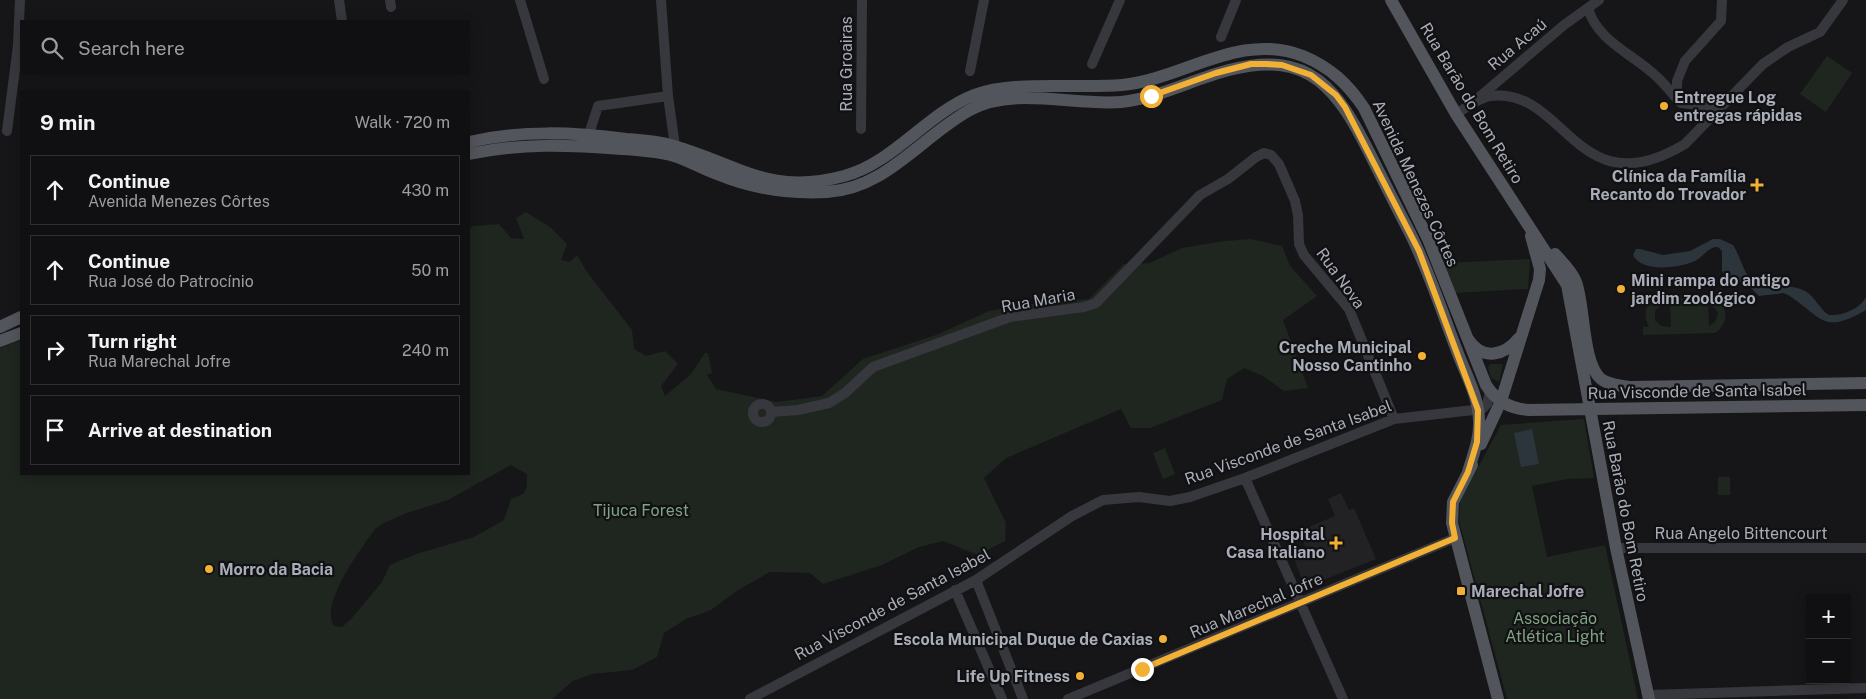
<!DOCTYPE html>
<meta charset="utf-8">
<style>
body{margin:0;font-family:"Public Sans",sans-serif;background:#1e1e20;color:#f1f3f6}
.controls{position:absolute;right:15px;bottom:15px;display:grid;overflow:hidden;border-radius:0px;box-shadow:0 2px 12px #0003}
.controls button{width:45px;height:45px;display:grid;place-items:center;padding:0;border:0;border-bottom:1px solid #303032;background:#101012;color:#f1f3f6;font:25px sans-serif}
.stop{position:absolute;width:15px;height:15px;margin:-11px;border:4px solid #f2b134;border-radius:50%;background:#fff}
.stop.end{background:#f2b134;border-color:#fff;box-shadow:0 1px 5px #0008}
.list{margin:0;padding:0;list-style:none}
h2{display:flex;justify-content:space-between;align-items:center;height:65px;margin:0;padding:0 20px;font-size:21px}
h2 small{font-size:16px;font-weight:400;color:#9c9d9f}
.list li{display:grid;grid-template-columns:32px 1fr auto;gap:15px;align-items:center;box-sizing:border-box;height:70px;margin:0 10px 10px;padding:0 10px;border:1px solid #303032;border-radius:0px}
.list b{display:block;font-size:19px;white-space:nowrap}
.list p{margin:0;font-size:16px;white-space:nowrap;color:#9c9d9f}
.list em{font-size:16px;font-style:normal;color:#9c9d9f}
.icon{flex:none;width:28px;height:28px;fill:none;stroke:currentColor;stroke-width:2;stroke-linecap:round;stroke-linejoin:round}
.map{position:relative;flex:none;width:1866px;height:699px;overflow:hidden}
.search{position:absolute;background:#101012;box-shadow:0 2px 12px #0003;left:20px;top:20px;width:450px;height:55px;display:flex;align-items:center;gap:12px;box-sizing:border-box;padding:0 18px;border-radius:0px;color:#9c9d9f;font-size:19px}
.panel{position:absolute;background:#101012;box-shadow:0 2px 12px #0003;left:20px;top:90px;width:450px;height:385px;border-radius:0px}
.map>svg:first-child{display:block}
.built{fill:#222225}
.green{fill:#1e261f;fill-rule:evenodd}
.water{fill:#2c353c}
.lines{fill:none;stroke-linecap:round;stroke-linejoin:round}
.minor{stroke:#37383d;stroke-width:10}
.major{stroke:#53555c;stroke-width:12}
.route{stroke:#f2b134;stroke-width:6}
.poi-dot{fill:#f2b134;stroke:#111113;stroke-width:2}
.labels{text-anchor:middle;stroke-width:4.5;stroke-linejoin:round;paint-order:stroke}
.street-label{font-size:16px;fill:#a8adb8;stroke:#111113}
.poi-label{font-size:16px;font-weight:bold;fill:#a8adb8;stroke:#111113;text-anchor:end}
.park-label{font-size:16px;fill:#7fa381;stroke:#111113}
</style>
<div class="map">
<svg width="1866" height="699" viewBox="0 0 1866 699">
<rect width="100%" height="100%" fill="#161618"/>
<path class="built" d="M 1341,493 L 1349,510 L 1354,508 L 1376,559 L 1308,586 L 1303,582 L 1293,556 L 1307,550 L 1299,531 L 1335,516 L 1328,499 Z"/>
<path class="green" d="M 1827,56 L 1852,73 L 1826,112 L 1800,94 Z
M 526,212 L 550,227 L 567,244 L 561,260 L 570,262 L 577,255 L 587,272 L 632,330 L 634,349 L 646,356 L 665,351 L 678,364 L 661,386 L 665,396 L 691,374 L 705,353 L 708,353 L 712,373 L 707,375 L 716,389 L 777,402 L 822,396 L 863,359 L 936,335 L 989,311 L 1031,304 L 1089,299 L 1124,264 L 1150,263 L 1182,248 L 1225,241 L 1251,239 L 1282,246 L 1290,266 L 1317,296 L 1283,320 L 1308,388 L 1284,391 L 1263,376 L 1244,368 L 1227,379 L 1222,400 L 1150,428 L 1131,428 L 1121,409 L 1006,458 L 984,478 L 1006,523 L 1005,541 L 978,555 L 943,541 L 919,547 L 882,565 L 823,584 L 810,573 L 770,572 L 738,590 L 711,610 L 686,619 L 664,633 L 657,657 L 632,670 L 592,674 L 573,681 L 552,699 L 0,699 L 0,348 L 21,340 L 21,474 L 469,474 L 469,229 L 473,226 L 499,224 L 511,238 L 524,239 L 516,218 ZM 511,465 L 527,474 L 527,486 L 523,494 L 511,499 L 504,520 L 474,537 L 416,554 L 390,565 L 382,582 L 351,619 L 342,627 L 334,626 C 319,604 361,549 375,529 L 384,523 L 407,513 L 448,500 Z
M 1530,259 L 1528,289 L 1454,293 L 1443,263 Z
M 1710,296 C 1728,302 1731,322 1715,333 L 1643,335 L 1643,327 L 1649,327 C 1630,289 1690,295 1710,296 ZM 1670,305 L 1671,327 L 1661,326 L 1655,320 L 1655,311 L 1661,306 ZM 1708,305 L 1715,308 L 1718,314 L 1715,322 L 1709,326 Z
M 1490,364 L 1503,364 L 1499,382 L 1491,378 L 1488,367 Z
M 1584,419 L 1594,478 L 1567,479 L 1532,486 L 1547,557 L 1605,545 L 1638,699 L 1507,699 L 1459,521 L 1460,501 L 1501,425 Z
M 1165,448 L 1175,474 L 1163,479 L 1153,453 Z
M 1718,477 L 1730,477 L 1730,495 L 1718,495 Z"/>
<path class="water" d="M 1713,239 L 1720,239 L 1733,245 C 1739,254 1742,267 1748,276 C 1768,301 1781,278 1805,291 C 1815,296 1819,309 1829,315 C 1842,316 1860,309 1866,297 L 1866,310 C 1821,336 1822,316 1788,295 L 1783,293 L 1759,296 L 1748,285 L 1726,277 L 1722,271 L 1722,251 L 1718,247 C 1709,246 1703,257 1695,261 C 1680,268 1642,273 1633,255 L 1636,249 L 1640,249 L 1663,255 L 1690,251 Z
M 1532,429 L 1539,464 L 1521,467 L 1514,433 Z"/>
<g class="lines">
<path class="minor" d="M 339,0 L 342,21
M 390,0 L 391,7
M 520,0 L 544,79
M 661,0 L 668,96 L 675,146
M 1588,8 C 1597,41 1633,54 1656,76 C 1664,83 1670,91 1677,99
M 1221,37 L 1236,0
M 1092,64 L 1120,0
M 970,71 L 984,0
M 1477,99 L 1564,25 L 1599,0
M 1720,107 L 1681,103 L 1677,99 L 1677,81 L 1685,61 L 1721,21 L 1722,0
M 1456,114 C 1466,108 1478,98 1490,96 C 1566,86 1576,210 1685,144 L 1763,64 L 1788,47 L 1820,32 L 1843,0
M 861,129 L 862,0
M 7,131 L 18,46 L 20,0
M 589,134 L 598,106 L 668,96
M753 413a9 9 0 1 1 18 0a9 9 0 1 1-18 0Z
M 771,412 L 798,410 L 829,403 L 845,393 L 873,367 L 1010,317 L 1084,307 L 1096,303 L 1200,195 L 1228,179 L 1256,157 L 1264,153 L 1271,155 L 1279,164 L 1295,201 L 1298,215 L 1299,244 L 1304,255 L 1349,309 L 1394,419
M 1245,478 L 1343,699
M 1616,548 L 1866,548
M 976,580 L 1023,699
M 955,590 L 1002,699
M 1648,695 L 1866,688
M 750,699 L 976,580 L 1072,516 L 1103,500 L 1139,497 L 1170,501 L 1190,497 L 1245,478 L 1394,419 L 1482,409 L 1487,404 L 1490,392
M 1068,699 L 1455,538"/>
<path class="major" d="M 1391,0 L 1456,114 L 1567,285 L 1616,548 L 1649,699
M 469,142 C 522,130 573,132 626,139 C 642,140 658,141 674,146 C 740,165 769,196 844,176 C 895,162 926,114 974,95 C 1013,80 1079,89 1122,85 C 1184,79 1239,31 1303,56 C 1330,67 1348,84 1364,108 L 1428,239 L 1486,385 C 1496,401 1511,409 1529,410 L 1866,405
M 469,154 C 520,143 569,145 621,149 C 638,150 657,151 674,156 C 688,160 702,169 717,174 C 753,189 789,194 827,192 C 886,189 922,136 970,110 C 1013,86 1074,106 1121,102 C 1159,98 1193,79 1229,70 C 1311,49 1338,90 1371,156 C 1384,182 1397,208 1410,233 C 1429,271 1442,312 1457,351 C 1465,373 1479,397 1479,421 C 1480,438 1473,455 1468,472
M 1555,254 C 1563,263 1572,271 1576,282 C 1585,306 1582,363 1601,379 C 1609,385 1621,386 1631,387 L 1866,383
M 0,327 L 21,317
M 1468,339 C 1483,362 1505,355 1519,338
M 0,341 L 21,333
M 1481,444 L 1501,401 L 1539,280 L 1540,269 L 1531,236
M 1472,465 L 1453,502 L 1452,523 L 1498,699"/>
</g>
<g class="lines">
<path class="route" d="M 1142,669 L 1455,538 L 1452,523 L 1453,502 L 1468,472 L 1477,442 L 1478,410 L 1419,251 L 1345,107 L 1336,95 L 1311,75 L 1282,65 L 1266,64 L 1251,64 L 1216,73 L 1151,96"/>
</g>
<g class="poi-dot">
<circle cx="1664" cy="106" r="5"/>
<path d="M1754.5 177.5h5v5h5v5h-5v5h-5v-5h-5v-5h5z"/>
<circle cx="1621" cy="289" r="5"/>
<circle cx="1422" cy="356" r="5"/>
<path d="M1333.5 535.5h5v5h5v5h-5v5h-5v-5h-5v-5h5z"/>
<circle cx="209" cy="569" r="5"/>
<rect x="1456" y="586" width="10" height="10" rx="2.5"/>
<circle cx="1163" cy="639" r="5"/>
<circle cx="1080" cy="676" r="5"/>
</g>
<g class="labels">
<g class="street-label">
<text transform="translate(1517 44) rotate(-40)" y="6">Rua Acaú</text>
<text transform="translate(846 64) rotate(-90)" y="6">Rua Groairas</text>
<text transform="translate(1472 103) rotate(59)" y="6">Rua Barão do Bom Retiro</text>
<text transform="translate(1416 183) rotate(65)" y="6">Avenida Menezes Côrtes</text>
<text transform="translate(1341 278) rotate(54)" y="6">Rua Nova</text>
<text transform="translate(1038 300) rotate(-10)" y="6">Rua Maria</text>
<text transform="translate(1697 391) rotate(-1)" y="6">Rua Visconde de Santa Isabel</text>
<text transform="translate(1288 442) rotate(-20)" y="6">Rua Visconde de Santa Isabel</text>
<text transform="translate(1626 511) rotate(79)" y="6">Rua Barão do Bom Retiro</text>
<text x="1741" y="539">Rua Angelo Bittencourt</text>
<text transform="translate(892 604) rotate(-28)" y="6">Rua Visconde de Santa Isabel</text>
<text transform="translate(1256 605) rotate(-23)" y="6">Rua Marechal Jofre</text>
</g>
<g class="poi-label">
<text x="1674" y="103" text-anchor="start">Entregue Log<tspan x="1674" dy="18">entregas rápidas</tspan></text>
<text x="1746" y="182">Clínica da Família<tspan x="1746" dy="18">Recanto do Trovador</tspan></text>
<text x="1631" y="286" text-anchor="start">Mini rampa do antigo<tspan x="1631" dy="18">jardim zoológico</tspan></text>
<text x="1412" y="353">Creche Municipal<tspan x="1412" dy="18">Nosso Cantinho</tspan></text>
<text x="1325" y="540">Hospital<tspan x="1325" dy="18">Casa Italiano</tspan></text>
<text x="219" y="575" text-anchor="start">Morro da Bacia</text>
<text x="1471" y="597" text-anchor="start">Marechal Jofre</text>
<text x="1153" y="645">Escola Municipal Duque de Caxias</text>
<text x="1070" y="682">Life Up Fitness</text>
</g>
<g class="park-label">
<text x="641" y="516">Tijuca Forest</text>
<text x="1555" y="624">Associação<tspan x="1555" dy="18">Atlética Light</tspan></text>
</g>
</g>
</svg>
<div class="controls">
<button>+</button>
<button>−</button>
</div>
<div class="stop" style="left:1151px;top:96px"></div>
<div class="stop end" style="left:1142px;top:669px"></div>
<div class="search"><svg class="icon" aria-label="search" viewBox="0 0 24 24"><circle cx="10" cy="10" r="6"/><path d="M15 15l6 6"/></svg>Search here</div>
<section class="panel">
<h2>9 min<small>Walk · 720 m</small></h2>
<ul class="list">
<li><svg class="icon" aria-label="ahead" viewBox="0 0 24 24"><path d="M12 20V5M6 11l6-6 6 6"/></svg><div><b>Continue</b><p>Avenida Menezes Côrtes</p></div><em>430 m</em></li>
<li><svg class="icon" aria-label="ahead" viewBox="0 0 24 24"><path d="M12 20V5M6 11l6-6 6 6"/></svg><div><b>Continue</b><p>Rua José do Patrocínio</p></div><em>50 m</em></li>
<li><svg class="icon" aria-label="right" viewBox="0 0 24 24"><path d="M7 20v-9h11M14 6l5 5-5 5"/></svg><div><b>Turn right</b><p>Rua Marechal Jofre</p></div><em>240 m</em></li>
<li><svg class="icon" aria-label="arrive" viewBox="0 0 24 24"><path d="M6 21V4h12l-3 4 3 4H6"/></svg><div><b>Arrive at destination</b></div></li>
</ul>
</section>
</div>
